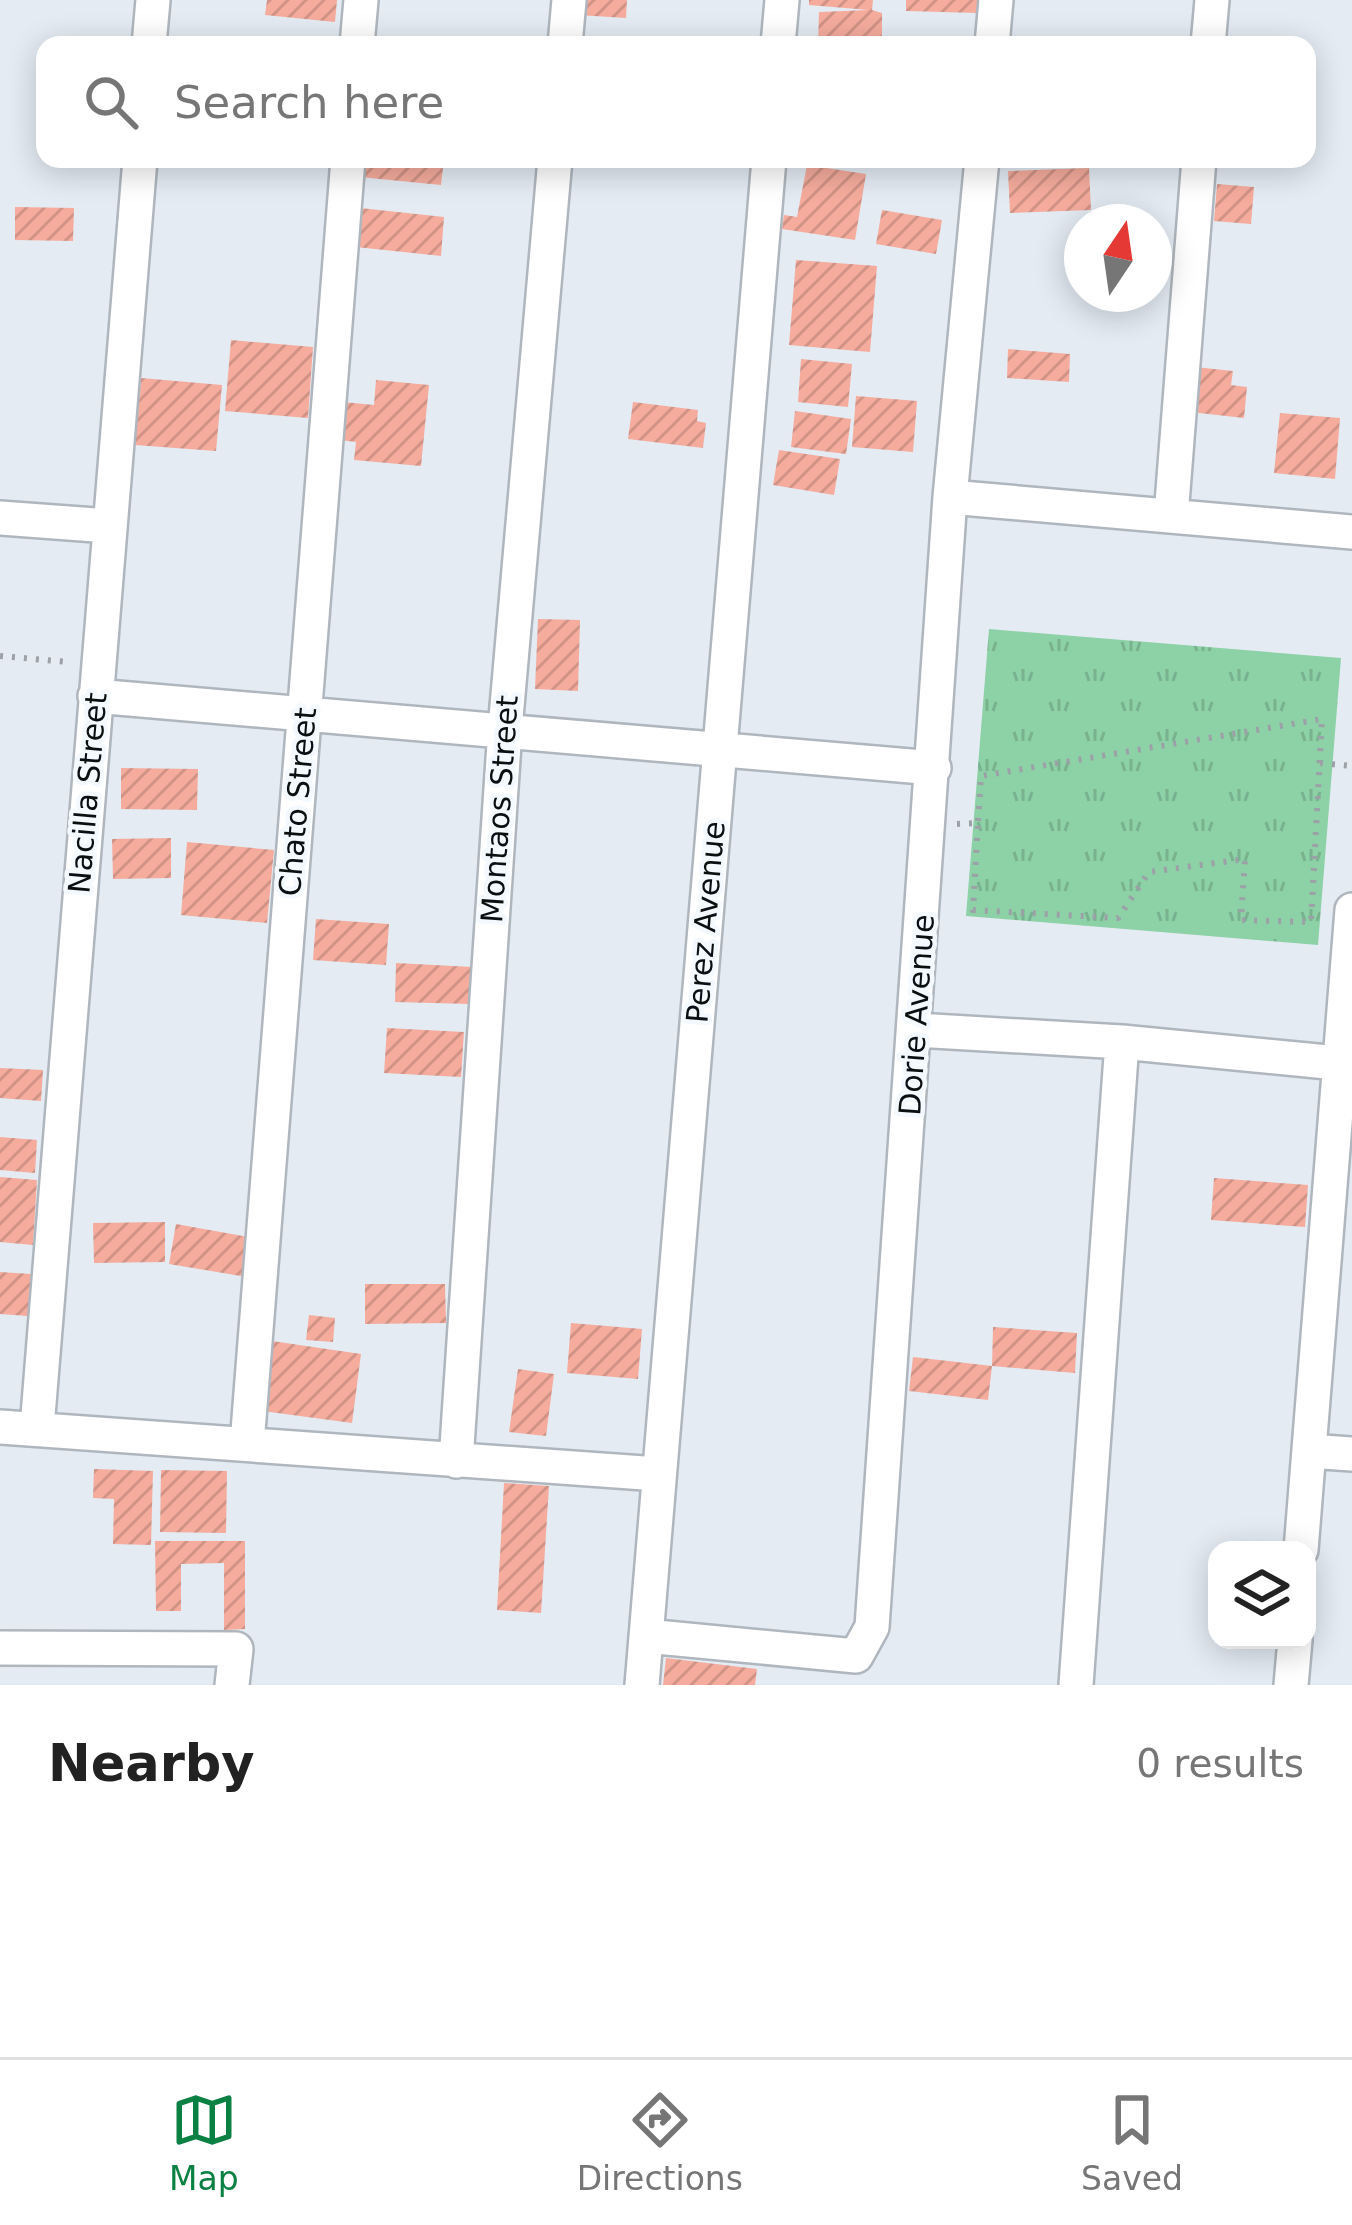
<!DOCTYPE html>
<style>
body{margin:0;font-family:"DejaVu Sans",sans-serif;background:#f2f2f2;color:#222}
.controls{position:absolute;right:36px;bottom:36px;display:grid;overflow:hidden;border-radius:24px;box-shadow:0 6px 30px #0003}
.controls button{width:108px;height:108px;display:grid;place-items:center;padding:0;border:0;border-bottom:3px solid #e0e0e0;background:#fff;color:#222;font:60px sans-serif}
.compass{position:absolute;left:1064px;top:204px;width:108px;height:108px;border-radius:50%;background:#fff;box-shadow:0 6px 30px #0003;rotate:13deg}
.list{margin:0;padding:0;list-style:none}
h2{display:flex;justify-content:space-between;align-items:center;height:156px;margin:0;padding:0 48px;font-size:51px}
h2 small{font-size:39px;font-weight:400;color:#767676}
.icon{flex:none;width:66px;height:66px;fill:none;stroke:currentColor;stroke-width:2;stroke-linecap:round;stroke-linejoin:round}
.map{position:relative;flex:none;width:1352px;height:1685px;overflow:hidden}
.search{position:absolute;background:#fff;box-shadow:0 6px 30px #0003;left:36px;right:36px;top:36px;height:132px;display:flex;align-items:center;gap:30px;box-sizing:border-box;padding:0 42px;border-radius:24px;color:#767676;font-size:45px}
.sheet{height:372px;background:#fff}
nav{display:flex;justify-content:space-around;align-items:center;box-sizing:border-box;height:168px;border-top:3px solid #e0e0e0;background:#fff;font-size:33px;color:#767676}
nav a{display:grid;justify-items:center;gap:6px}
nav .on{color:#0b8043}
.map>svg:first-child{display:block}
.park{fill:url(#park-tufts)}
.building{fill:url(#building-hatch)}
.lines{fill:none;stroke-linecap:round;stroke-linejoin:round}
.minor-casing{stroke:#afb6bd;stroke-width:38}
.path{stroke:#9ba1a7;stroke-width:6;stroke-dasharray:3 9;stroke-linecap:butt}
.minor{stroke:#fff;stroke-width:33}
.labels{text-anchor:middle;stroke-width:9;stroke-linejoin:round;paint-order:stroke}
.street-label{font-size:30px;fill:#0c0f11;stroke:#f3f9fe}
</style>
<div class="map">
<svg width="1352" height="1685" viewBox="0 0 1352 1685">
<defs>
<pattern id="park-tufts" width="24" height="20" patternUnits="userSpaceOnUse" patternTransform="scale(3)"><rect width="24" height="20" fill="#8dd1a6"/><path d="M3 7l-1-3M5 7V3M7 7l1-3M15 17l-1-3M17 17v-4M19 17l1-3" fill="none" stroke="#78b28e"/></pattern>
<pattern id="building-hatch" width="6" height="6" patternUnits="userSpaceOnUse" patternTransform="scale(3)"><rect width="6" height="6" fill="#f5ac9d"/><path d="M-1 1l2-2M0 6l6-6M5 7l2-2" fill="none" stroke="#d19386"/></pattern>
</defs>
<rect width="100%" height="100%" fill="#e4ebf3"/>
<path class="park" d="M 989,629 L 1341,658 L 1318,945 L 966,916 Z"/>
<path class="building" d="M 267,0 L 337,0 L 335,22 L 265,15 Z
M 579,0 L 627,0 L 626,18 L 578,15 Z
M 809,0 L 873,0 L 872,10 L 882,13 L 882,45 L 818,45 L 819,12 L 869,10 L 809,5 Z
M 906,0 L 979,0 L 978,13 L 906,11 Z
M 362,159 L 444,159 L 441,185 L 360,177 Z
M 807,165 L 866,174 L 855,240 L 782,229 L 784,215 L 797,217 Z
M 1089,168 L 1091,210 L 1010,213 L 1008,171 Z
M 1217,184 L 1254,187 L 1251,224 L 1214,221 Z
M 15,207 L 74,208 L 73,241 L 15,240 Z
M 360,208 L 444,217 L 441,256 L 356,247 Z
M 882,210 L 942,220 L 936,254 L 876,244 Z
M 796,260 L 877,266 L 870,352 L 789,345 Z
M 231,340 L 313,347 L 308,418 L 225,411 Z
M 1008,349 L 1070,354 L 1069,382 L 1007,378 Z
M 801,359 L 852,364 L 848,407 L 798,402 Z
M 1195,367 L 1233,371 L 1231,385 L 1247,387 L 1244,418 L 1190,412 Z
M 141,378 L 222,385 L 216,451 L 135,445 Z
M 376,380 L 429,385 L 421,466 L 354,460 L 356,442 L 340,440 L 343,402 L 374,405 Z
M 856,396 L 917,401 L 913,452 L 852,447 Z
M 633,402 L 698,410 L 697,421 L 706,423 L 703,448 L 628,439 Z
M 795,411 L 851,419 L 846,454 L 791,447 Z
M 1280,413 L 1340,418 L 1335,479 L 1274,473 Z
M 779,450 L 840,459 L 834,495 L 773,485 Z
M 538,619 L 580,620 L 578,691 L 535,689 Z
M 121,768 L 198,769 L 197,810 L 121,809 Z
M 171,838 L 171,878 L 113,879 L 112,839 Z
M 187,842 L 274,850 L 267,923 L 181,915 Z
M 316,919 L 389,924 L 386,965 L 313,960 Z
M 396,963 L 472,967 L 470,1004 L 395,1002 Z
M 387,1028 L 464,1032 L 461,1077 L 384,1073 Z
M 0,1068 L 43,1070 L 41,1101 L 0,1098 Z
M 0,1137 L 37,1140 L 35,1173 L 0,1170 Z
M 0,1177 L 37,1180 L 33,1245 L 0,1242 Z
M 1214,1178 L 1308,1185 L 1305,1227 L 1211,1220 Z
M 165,1222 L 165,1262 L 94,1263 L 93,1223 Z
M 176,1224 L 254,1238 L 247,1277 L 169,1264 Z
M 0,1272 L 31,1274 L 28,1316 L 0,1314 Z
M 365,1284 L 445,1284 L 446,1323 L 365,1324 Z
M 309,1315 L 335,1318 L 333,1342 L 306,1340 Z
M 571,1323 L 642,1329 L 638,1379 L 567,1373 Z
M 993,1327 L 1077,1333 L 1075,1373 L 992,1366 Z
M 265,1340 L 361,1354 L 352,1423 L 255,1410 Z
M 913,1357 L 992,1366 L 988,1400 L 909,1391 Z
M 518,1369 L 554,1374 L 546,1436 L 509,1432 Z
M 94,1469 L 153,1471 L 151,1545 L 113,1544 L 114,1499 L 93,1498 Z
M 161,1470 L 227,1471 L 226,1533 L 160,1532 Z
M 504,1483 L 549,1486 L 541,1613 L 497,1610 Z
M 155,1541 L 245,1541 L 245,1629 L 224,1630 L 224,1563 L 181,1564 L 181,1611 L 156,1611 Z
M 666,1658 L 757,1669 L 755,1685 L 663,1685 Z"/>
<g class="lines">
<defs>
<path id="minor" d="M 149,45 L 153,0
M 357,45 L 361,0
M 565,45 L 569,0
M 778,45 L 782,0
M 992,45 L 996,0
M 1208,45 L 1212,0
M 950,497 L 1352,532
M 1171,516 L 1199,159
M 0,518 L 109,526
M 95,696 L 934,768
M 916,1030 L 1122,1042 L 1338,1063
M 0,1427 L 658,1474
M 37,1428 L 140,159
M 247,1444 L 348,159
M 1309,1451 L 1352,1454
M 456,1461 L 505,729 L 555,159
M 1301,1550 L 1352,910
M 646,1636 L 856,1656 L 872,1627 L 950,497 L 982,159
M 0,1648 L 236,1649 L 232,1685
M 642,1685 L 769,159
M 1076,1685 L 1122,1042
M 1291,1685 L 1295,1640"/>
</defs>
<use href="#minor" class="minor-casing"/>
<path class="path" d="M 0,656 L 68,662
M 1320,763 L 1352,766
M 957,824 L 978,823 L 973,910 L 1118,918 L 1149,872 L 1245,859 L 1241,920 L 1311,922 L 1322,719 L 981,776 L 978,823"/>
<use href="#minor" class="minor"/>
</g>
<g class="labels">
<g class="street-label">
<text transform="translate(88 793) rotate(-85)" y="10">Nacilla Street</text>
<text transform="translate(298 802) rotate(-85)" y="10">Chato Street</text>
<text transform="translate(500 809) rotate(-86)" y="10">Montaos Street</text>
<text transform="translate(706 922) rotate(-85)" y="10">Perez Avenue</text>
<text transform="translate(917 1015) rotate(-86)" y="10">Dorie Avenue</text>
</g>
</g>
</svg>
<div class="controls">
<button><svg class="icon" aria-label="layers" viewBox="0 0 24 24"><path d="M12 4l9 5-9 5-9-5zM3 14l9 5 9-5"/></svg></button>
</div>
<svg class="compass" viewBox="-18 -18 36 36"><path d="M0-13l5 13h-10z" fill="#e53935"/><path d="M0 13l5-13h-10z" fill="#767676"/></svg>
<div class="search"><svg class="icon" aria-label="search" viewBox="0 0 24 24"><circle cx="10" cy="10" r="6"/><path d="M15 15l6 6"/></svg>Search here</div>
</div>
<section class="sheet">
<h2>Nearby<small>0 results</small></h2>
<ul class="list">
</ul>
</section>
<nav>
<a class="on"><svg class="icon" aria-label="map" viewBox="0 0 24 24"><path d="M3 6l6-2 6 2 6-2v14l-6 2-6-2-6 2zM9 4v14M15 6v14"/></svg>Map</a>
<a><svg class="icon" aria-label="directions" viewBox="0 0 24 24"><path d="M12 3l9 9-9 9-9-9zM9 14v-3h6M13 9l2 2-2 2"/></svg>Directions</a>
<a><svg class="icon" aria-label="saved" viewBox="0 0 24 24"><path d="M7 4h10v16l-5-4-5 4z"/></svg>Saved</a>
</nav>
